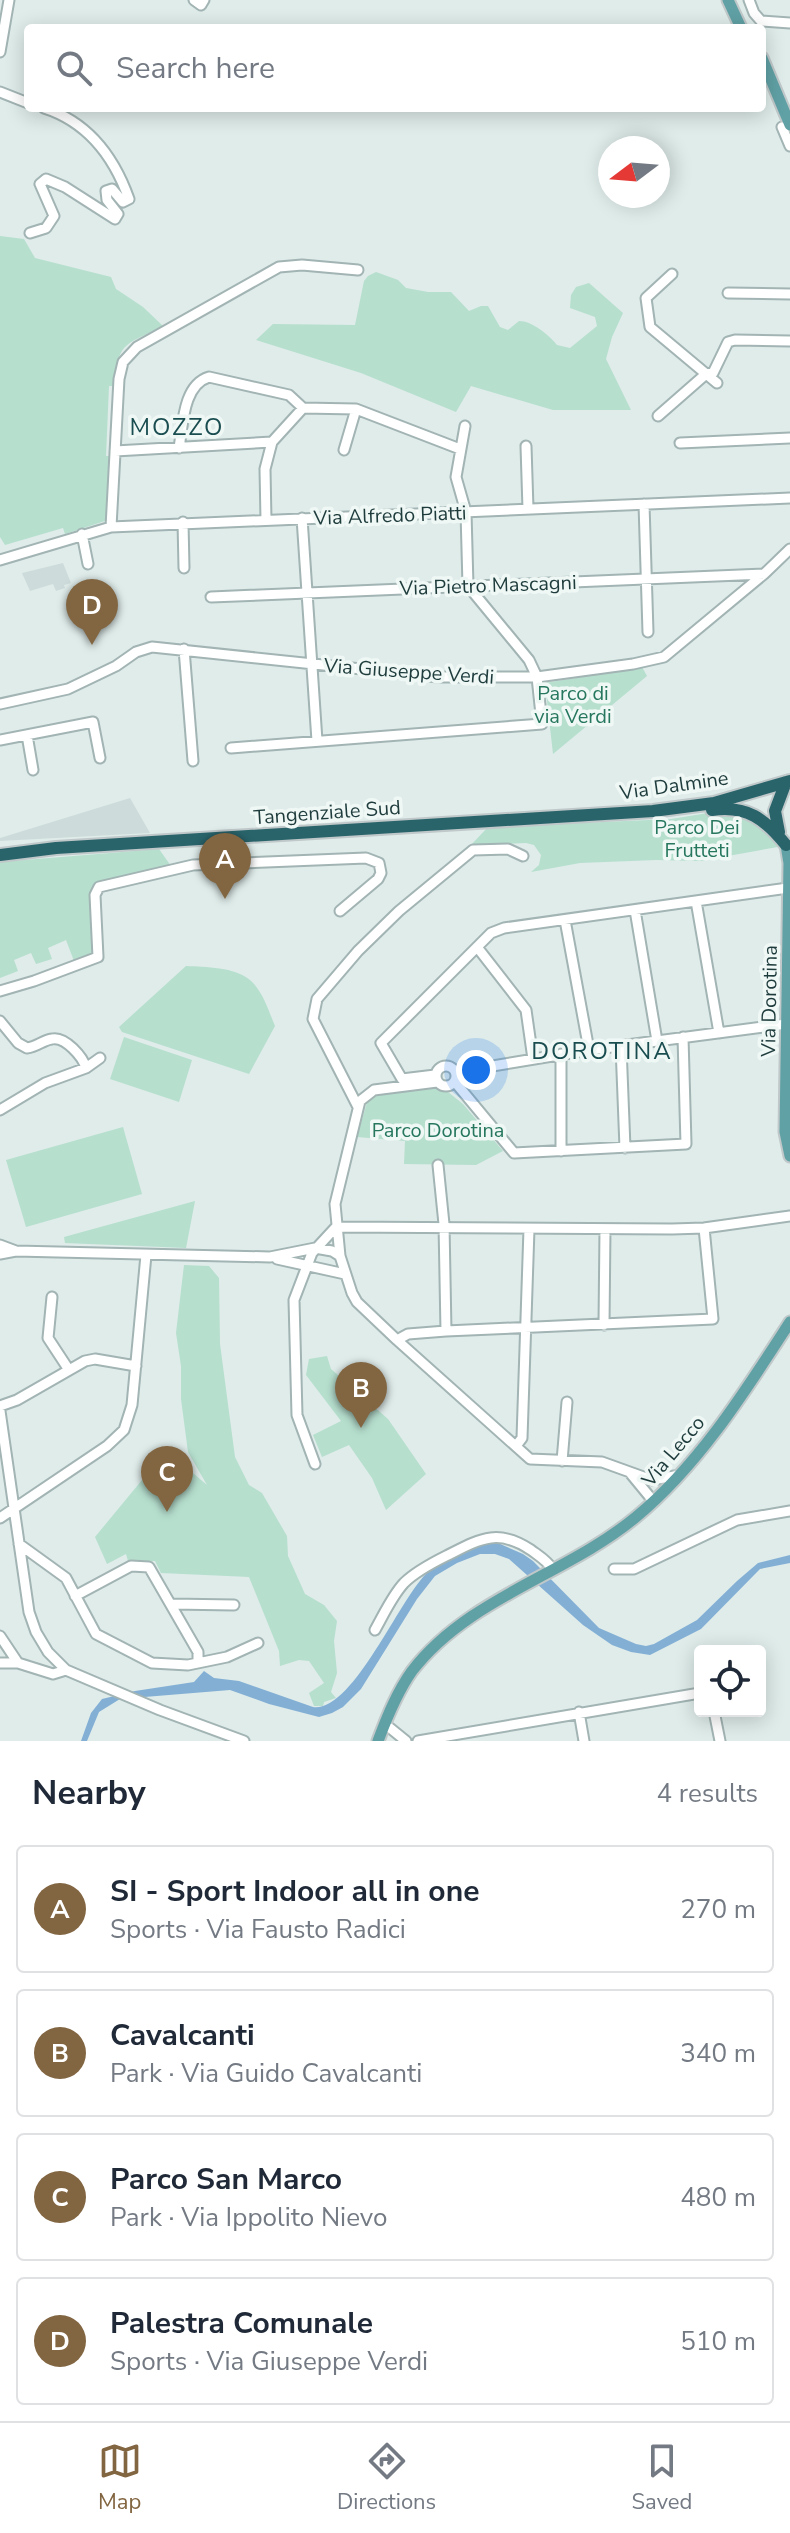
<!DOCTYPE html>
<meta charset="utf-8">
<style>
body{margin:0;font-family:"Nunito Sans",sans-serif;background:#f2f2f3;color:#1f2937}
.controls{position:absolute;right:24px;bottom:24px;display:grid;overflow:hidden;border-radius:8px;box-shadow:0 4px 20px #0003}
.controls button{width:72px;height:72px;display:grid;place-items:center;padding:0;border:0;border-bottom:2px solid #e0e1e3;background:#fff;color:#1f2937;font:40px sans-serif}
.compass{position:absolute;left:598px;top:136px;width:72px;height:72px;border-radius:50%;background:#fff;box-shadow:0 4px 20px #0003;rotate:254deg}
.you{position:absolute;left:476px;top:1070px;width:28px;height:28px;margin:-20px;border:6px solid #fff;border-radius:50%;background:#1a73e8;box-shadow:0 0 0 12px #1a73e833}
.badge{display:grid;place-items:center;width:52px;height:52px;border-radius:50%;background:#826541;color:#fff;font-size:26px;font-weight:700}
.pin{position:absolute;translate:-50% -66px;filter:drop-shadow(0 2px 4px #0008)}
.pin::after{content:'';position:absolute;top:42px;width:28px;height:24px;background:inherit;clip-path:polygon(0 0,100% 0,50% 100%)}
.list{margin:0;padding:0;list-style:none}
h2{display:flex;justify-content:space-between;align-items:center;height:104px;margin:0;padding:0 32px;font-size:34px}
h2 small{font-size:26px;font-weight:400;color:#747a83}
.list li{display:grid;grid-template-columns:52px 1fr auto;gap:24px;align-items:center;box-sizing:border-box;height:128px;margin:0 16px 16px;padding:0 16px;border:2px solid #e0e1e3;border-radius:8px}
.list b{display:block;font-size:30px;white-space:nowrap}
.list p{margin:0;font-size:26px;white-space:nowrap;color:#747a83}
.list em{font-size:26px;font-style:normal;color:#747a83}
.icon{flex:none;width:44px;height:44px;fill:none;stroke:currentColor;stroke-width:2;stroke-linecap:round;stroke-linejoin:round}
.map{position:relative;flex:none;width:790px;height:1741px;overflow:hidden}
.search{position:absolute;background:#fff;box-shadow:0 4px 20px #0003;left:24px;right:24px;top:24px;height:88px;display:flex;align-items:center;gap:20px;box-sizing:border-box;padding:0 28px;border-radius:8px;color:#747a83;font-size:30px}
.sheet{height:680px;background:#fff}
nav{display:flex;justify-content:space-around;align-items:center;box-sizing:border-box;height:112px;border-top:2px solid #e0e1e3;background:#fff;font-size:22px;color:#747a83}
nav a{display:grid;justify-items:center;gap:4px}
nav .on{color:#826541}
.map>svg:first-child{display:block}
.built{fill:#cddcda}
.green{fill:#b6dfce}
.water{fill:#83afd5}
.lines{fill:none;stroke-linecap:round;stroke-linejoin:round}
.minor-casing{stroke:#a2b4b3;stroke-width:13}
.major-casing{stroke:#c0c8c9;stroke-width:15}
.highway-casing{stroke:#c0c8c9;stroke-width:16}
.minor{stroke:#fff;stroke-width:9}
.major{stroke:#60a1a5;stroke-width:11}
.highway{stroke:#29646b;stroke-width:12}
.labels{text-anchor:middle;stroke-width:7;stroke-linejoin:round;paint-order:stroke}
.street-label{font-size:20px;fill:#1f3c3d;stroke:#f0f8f6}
.park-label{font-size:20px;fill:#26775e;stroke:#f0f8f6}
.quarter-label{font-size:24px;letter-spacing:2px;fill:#1a4d50;stroke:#f0f8f6}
</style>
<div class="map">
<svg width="790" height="1741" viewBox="0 0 790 1741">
<rect width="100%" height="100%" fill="#dfecea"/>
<path class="built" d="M 63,563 L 71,583 L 64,585 L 65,588 L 56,591 L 53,584 L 30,591 L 22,573 Z
M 130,798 L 150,833 L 0,841 L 0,838 Z"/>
<path class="green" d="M 0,236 L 24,239 L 35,258 L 111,277 L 116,289 L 143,307 L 163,326 C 127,345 116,341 116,386 L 109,386 L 106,456 L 112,456 L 108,520 L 65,534 L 63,528 L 5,545 L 0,537 Z
M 376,272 L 398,280 L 406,288 L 428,292 L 451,292 L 469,311 L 481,306 L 488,306 L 500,327 L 508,330 L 519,321 C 532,321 549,335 557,345 L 570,348 L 597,326 L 595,317 L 570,308 L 571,295 L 576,287 L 589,283 L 623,313 L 612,337 L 606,359 L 631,410 L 553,410 L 471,386 L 456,412 L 361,373 L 256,340 L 273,324 L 355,325 L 364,281 L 368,276 Z
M 642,667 L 647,676 L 553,754 L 545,683 Z
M 714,812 L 754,819 L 783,846 L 700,861 L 656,860 L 580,863 L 531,872 L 539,865 L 541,855 L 534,845 L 526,843 L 471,845 L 488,827 L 671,819 Z
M 159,849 L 171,866 L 107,881 L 93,889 L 90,900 L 94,954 L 74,961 L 66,940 L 48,948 L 52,959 L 36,964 L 31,953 L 14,960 L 18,971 L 0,978 L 0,862 Z
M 186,966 C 205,967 235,967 250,980 C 263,991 269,1012 275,1026 L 249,1074 L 122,1032 L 119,1027 Z
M 124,1037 L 192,1060 L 179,1102 L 110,1079 Z
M 443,1088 L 463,1104 L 503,1151 L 476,1165 L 404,1164 L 405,1141 L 357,1137 L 368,1099 C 389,1088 420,1088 443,1088 Z
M 123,1127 L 142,1194 L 26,1227 L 6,1160 Z
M 195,1201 L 186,1248 L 65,1243 L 64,1237 Z
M 184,1265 L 209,1266 L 219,1278 L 220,1344 L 235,1457 L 249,1485 L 262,1493 L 287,1536 L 288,1556 L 305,1594 L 324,1605 L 337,1621 L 334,1641 L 337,1673 L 331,1692 L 336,1698 L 324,1702 L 323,1706 L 314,1706 L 309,1693 L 324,1683 L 309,1661 L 299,1660 L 280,1666 L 279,1651 L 249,1577 L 161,1573 L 155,1561 L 128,1561 L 126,1554 L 107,1564 L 95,1537 L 142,1480 L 181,1463 L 207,1485 L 188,1452 L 181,1399 L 181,1366 L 176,1333 Z
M 327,1356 L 331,1369 L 388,1419 L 426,1474 L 386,1510 L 372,1478 L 349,1445 L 322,1457 L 313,1435 L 341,1421 L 306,1375 L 309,1359 Z"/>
<path class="water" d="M 498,1543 L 523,1554 L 533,1561 L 599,1628 L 636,1644 L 646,1646 L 654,1644 L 697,1620 L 737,1581 L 758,1563 L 790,1555 L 790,1563 L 760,1569 L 701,1629 L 650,1655 L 631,1652 L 612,1645 L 583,1625 L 509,1559 L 495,1554 L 480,1554 L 457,1563 L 435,1576 L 417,1599 L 361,1689 L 343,1707 L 332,1713 L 319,1717 L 269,1704 L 230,1690 L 120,1699 L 99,1712 L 87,1741 L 81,1741 L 91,1713 L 102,1699 L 135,1691 L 194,1682 L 204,1671 L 214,1678 L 239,1681 L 313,1707 C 352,1713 399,1600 426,1574 C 446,1554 471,1544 498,1543 Z"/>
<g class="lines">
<defs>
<path id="minor" d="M 194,0 L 201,5 L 204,0
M 749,0 L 754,13 L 761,21 L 790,23
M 0,52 L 9,0
M 0,92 L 28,103
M 44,108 C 88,122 114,157 129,199 L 123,202 L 112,189 L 106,191 L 107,200 L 118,214 L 115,219
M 782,127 L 790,146
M 30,233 L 46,228 L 54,216 L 40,184 L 46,179 L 65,187 L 115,219
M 672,274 L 646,298 L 650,327 L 717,383
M 728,293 L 790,294
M 658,416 L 706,374 L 713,373 L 728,342 L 735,340 L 790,341
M 680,443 L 790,438
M 526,446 L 528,509
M 179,448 C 183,424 183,385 209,377 L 289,395 L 303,408 L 356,409 L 460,449
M 344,450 L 356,409
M 115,451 L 272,442
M 644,504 L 648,632
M 302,518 L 317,741
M 266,520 L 265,469 L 272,442 L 303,408
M 183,522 L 184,568
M 111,527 L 119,379 L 123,362 L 137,347 L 279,267 L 302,265 L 358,270
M 82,534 L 88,564
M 0,560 L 111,527 L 790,498
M 211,597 L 764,574
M 184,649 L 193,761
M 0,704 L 68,689 L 116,666 L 136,652 L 152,647 L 438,677 L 537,677 L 633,664 L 664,657 L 764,574 L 790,549
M 27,735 L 33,770
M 0,740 L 93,722 L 100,758
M 231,748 L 542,724 L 537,677 L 529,660 L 468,586 L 466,512 L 456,477 L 465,426
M 696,901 L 719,1033
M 635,910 L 657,1041
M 565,920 L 589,1050
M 477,947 L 526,1010 L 533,1059
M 0,991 L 34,981 L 98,957 L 95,895 L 99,887 L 193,865 L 366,858 L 379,863 L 381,873 L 378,879 L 340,911
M 0,1021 L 18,1043 L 27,1048 C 37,1047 43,1040 52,1039 C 65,1036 83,1057 86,1068
M 621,1046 L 625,1148
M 561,1054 L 561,1151
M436 1076a10 10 0 1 1 20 0a10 10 0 1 1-20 0Z
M 456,1072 L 589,1050 L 786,1024
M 435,1075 L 402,1079 L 381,1043 L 491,933 L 504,928 L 788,888
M 437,1082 L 374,1090 L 360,1101 L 335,1204 L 340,1256 L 352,1293 L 357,1302 L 397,1340 L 530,1459 L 602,1462 L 652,1480 L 680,1475
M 455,1082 L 514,1153 L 686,1144 L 683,1037
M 358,1107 L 313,1019 L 317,999 L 358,951 L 399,911 L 473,850 L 508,849 L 523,856
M 0,1110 L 45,1083 L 86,1068 L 100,1058
M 438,1165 L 444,1224 L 446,1331
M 336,1227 L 672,1229 L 704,1228 L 790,1216
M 0,1245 L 16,1251 L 0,1254
M 16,1251 L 270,1257 L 315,1248 L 332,1251 L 340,1256
M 277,1259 L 345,1274
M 52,1297 L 48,1338 L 69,1370
M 604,1325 L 605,1229
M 397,1340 L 408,1334 L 446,1331 L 713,1319 L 704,1228
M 0,1406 L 17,1400 L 85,1361 L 95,1359 L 136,1366
M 0,1411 L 29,1612 L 36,1632 L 48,1652 L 66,1670 L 160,1710 L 244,1741
M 516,1446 L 522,1438 L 529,1229
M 562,1461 L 567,1402
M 315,1464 L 297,1415 L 294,1300 L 312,1253 L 336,1227
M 631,1474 L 654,1502
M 0,1518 L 107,1446 L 124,1430 L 132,1405 L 146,1255
M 19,1544 L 66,1578 L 96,1634 L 152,1663 L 188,1665 L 227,1657 L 258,1643
M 614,1569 L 634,1569 L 737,1520 L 790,1511
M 75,1596 L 131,1566 L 149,1567 L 198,1652 L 198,1661
M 172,1604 L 234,1605
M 375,1630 C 384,1614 392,1596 404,1583 C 415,1572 432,1563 446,1556 C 478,1540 497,1527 531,1550 C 539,1556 548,1561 553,1570
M 0,1636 L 18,1663 L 53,1674 L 66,1670
M 0,1663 L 18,1663
M 714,1711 L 720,1741
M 579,1712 L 584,1741
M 390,1728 L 406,1741
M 418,1741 L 700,1693"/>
<path id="major" d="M 728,0 L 741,28
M 762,58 L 790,125
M 786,845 L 789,863 L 785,1132 L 790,1156
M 378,1741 C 387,1717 397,1692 412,1671 C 469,1597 566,1575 636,1517 C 699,1465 746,1390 790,1322"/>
<path id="highway" d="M 712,810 C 747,805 765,819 786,845
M 779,832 L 775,811 L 786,782
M 0,855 L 56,848 L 653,811 L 714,803 L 790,781"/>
</defs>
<use href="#minor" class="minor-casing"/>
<use href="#major" class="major-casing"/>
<use href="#highway" class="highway-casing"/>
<use href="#minor" class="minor"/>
<use href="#major" class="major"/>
<use href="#highway" class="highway"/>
</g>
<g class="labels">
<g class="street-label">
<text transform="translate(390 515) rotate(-2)" y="7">Via Alfredo Piatti</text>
<text transform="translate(488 585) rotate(-2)" y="7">Via Pietro Mascagni</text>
<text transform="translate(409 671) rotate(4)" y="7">Via Giuseppe Verdi</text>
<text transform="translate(674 785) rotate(-8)" y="7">Via Dalmine</text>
<text transform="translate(327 812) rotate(-4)" y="7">Tangenziale Sud</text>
<text transform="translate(769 1001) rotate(-89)" y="7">Via Dorotina</text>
<text transform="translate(673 1451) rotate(-50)" y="7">Via Lecco</text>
</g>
<g class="park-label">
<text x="573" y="700">Parco di<tspan x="573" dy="23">via Verdi</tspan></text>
<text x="697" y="834">Parco Dei<tspan x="697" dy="23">Frutteti</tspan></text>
<text x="438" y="1137">Parco Dorotina</text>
</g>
<g class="quarter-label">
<text x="177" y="435">MOZZO</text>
<text x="602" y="1059">DOROTINA</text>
</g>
</g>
</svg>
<div class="controls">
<button><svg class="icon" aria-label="locate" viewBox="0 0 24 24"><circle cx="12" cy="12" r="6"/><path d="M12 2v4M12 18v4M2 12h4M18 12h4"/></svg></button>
</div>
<svg class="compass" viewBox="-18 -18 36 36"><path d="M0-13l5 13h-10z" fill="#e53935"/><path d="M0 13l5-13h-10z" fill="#747a83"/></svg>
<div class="you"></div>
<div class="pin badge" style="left:225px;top:899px">A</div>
<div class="pin badge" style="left:361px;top:1428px">B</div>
<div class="pin badge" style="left:167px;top:1512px">C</div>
<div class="pin badge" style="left:92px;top:645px">D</div>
<div class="search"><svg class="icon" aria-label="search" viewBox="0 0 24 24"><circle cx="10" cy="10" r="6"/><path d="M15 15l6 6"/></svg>Search here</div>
</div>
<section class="sheet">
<h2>Nearby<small>4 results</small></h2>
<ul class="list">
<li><span class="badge">A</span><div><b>SI - Sport Indoor all in one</b><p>Sports · Via Fausto Radici</p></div><em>270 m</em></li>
<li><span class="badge">B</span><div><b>Cavalcanti</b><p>Park · Via Guido Cavalcanti</p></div><em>340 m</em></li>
<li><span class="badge">C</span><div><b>Parco San Marco</b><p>Park · Via Ippolito Nievo</p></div><em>480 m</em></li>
<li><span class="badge">D</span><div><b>Palestra Comunale</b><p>Sports · Via Giuseppe Verdi</p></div><em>510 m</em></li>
</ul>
</section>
<nav>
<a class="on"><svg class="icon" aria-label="map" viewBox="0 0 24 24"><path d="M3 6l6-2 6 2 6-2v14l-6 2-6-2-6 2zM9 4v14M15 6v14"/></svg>Map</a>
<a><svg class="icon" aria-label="directions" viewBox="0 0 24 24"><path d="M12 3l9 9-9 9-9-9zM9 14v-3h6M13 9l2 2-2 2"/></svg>Directions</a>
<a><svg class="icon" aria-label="saved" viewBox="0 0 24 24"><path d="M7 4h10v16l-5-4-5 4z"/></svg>Saved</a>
</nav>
